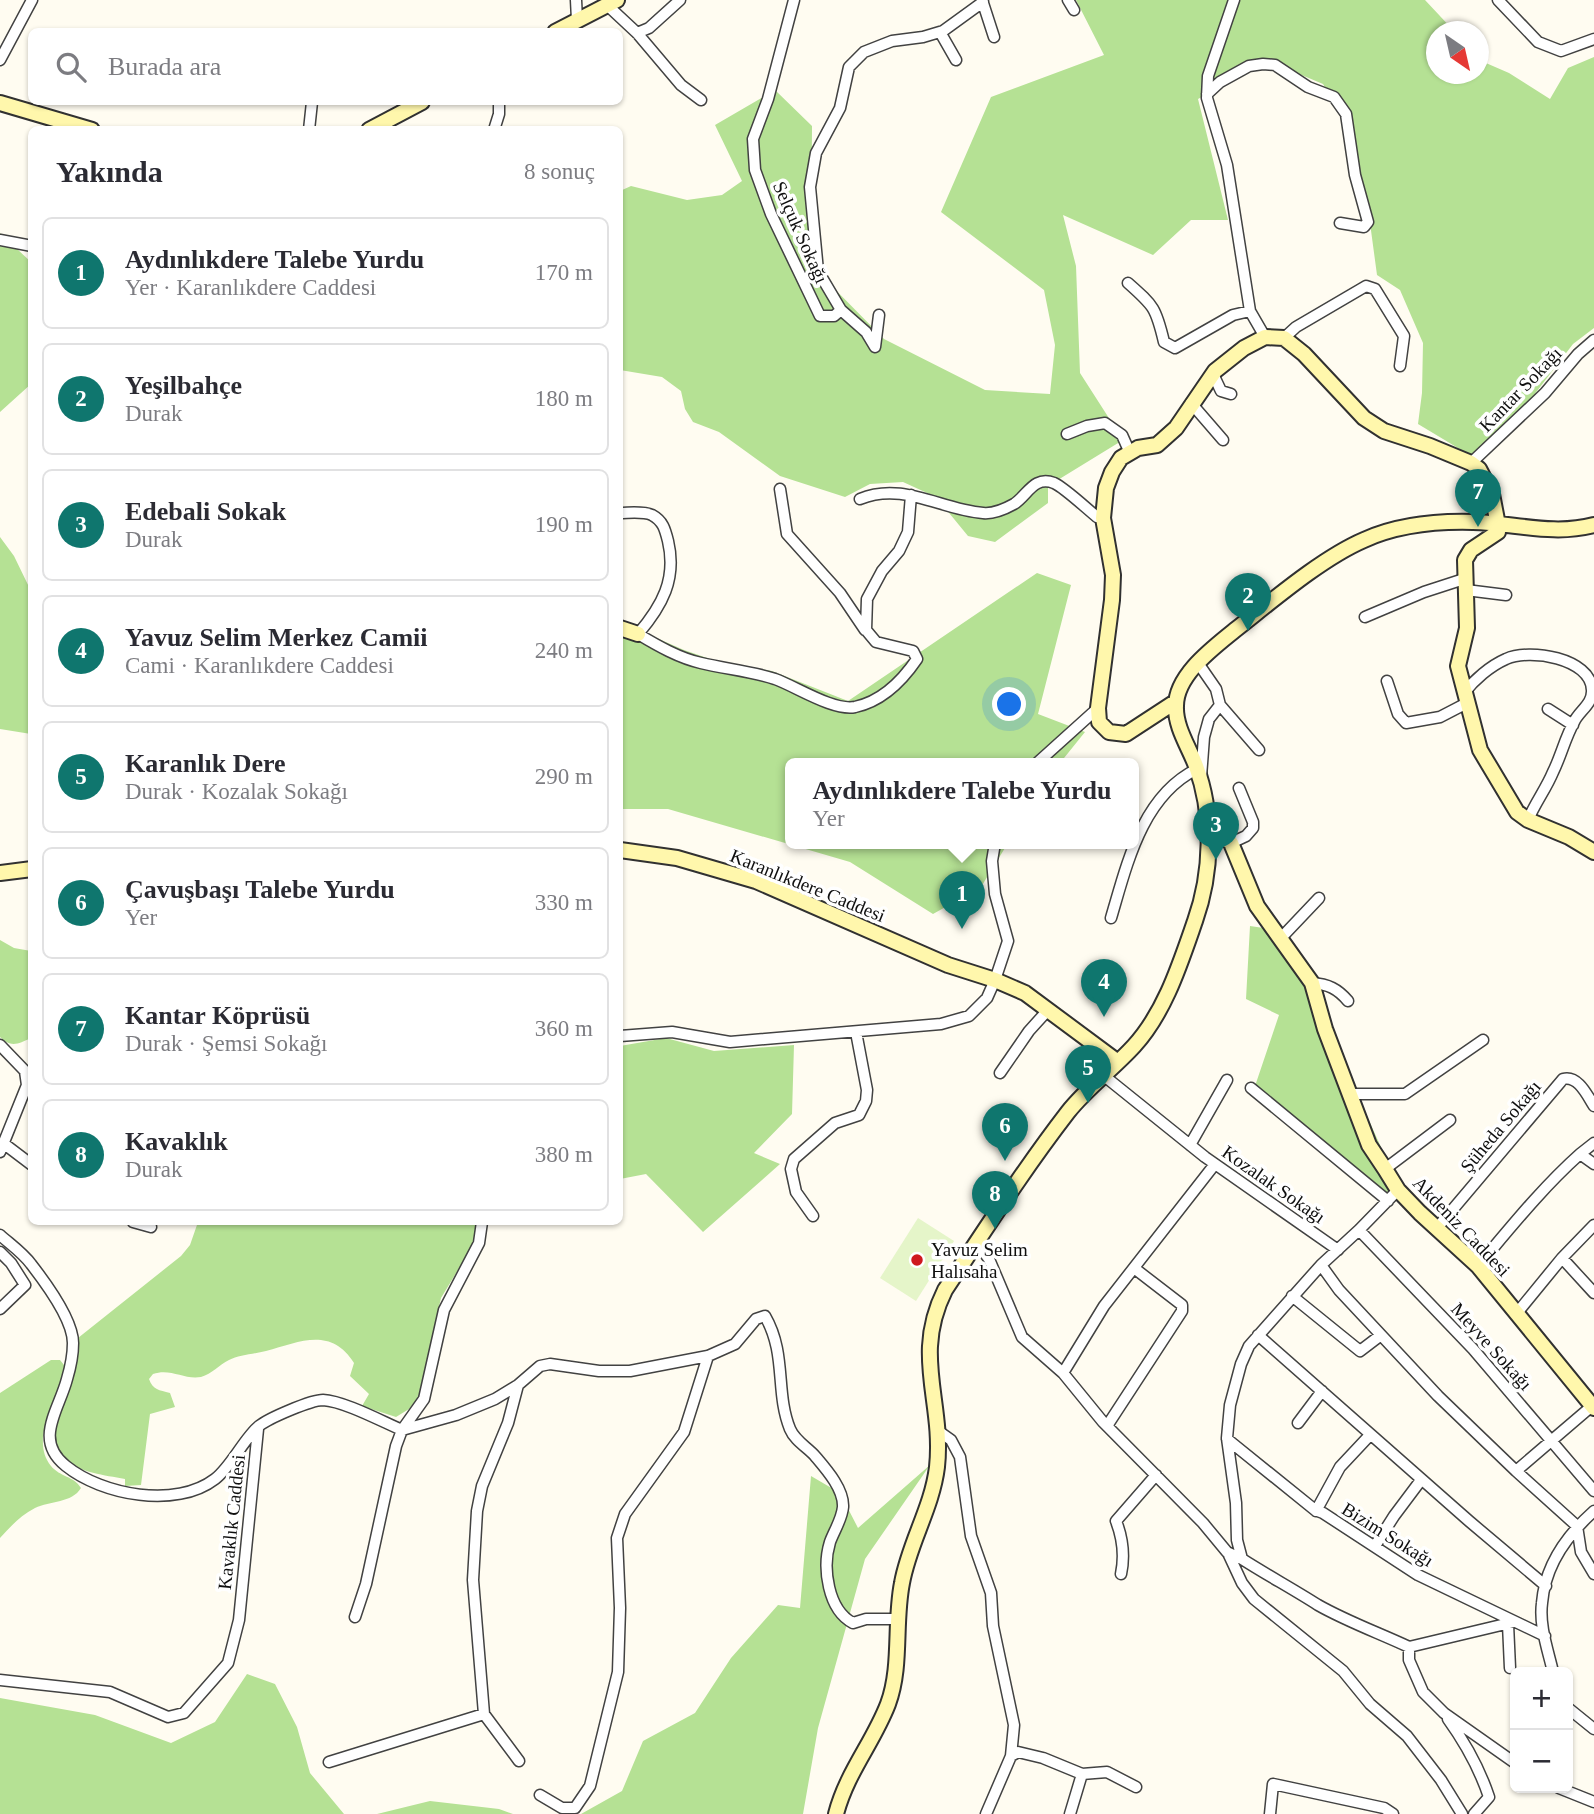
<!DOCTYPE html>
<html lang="tr">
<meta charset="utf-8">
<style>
body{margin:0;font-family:Georgia,serif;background:#f2f2f3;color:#2b2b33}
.controls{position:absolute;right:21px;bottom:21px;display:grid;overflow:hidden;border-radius:10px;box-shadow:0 2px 5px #0004}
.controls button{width:63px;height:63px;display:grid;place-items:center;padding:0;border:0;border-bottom:2px solid #e1e1e2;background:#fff;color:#2b2b33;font:35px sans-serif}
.compass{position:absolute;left:1426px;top:21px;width:63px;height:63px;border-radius:50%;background:#fff;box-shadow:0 2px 5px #0004;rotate:146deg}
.you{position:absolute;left:1010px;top:705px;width:24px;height:24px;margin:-18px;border:5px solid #fff;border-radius:50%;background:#1a73e8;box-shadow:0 0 0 10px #1a73e833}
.badge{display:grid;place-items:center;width:46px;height:46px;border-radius:50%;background:#0f766e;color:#fff;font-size:23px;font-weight:700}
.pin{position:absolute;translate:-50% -58px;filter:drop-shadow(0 2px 4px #0008)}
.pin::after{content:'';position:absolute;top:37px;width:24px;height:21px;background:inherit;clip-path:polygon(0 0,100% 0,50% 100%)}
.popup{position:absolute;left:785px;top:758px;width:354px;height:91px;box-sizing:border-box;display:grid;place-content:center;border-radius:10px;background:#fff;filter:drop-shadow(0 2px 5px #0005);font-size:23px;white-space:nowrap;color:#7c7c81}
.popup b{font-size:26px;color:#2b2b33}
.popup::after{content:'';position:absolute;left:50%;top:100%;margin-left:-14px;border:14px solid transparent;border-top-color:#fff}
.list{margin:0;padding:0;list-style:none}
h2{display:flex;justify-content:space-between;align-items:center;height:91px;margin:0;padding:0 28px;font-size:30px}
h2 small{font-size:23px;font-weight:400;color:#7c7c81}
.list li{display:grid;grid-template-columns:46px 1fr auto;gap:21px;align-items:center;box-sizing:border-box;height:112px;margin:0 14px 14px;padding:0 14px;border:2px solid #e1e1e2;border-radius:10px}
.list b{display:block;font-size:26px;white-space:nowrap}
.list p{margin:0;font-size:23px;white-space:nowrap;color:#7c7c81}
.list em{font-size:23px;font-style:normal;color:#7c7c81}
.icon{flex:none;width:38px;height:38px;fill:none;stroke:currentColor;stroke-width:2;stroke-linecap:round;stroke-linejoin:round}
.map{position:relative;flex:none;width:1594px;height:1814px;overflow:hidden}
.search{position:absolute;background:#fff;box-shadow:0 2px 5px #0004;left:28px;top:28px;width:595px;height:77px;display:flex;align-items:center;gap:18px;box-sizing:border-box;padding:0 24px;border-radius:10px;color:#7c7c81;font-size:26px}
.panel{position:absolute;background:#fff;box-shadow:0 2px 5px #0004;left:28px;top:126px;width:595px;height:1099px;border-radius:10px}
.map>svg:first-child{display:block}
.forest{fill:#b5e194}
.pitch{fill:#e5f5c9}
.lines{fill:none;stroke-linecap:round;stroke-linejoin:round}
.street-casing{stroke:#424242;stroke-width:13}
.secondary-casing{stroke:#313131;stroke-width:18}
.street{stroke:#fff;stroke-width:10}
.secondary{stroke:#fff7ac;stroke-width:14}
.poi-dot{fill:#cf181e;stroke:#fff;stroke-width:2.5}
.labels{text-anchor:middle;stroke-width:7;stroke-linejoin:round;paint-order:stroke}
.street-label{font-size:19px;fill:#0f0f0f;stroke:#fff}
.poi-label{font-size:19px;fill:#0f0f0f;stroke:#fff;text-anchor:start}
</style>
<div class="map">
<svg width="1594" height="1814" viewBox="0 0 1594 1814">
<rect width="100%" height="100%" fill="#fffcf1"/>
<path class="forest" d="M 1076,0 L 1425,0 L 1454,31 L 1436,32 L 1436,74 L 1478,74 L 1479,60 L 1509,73 L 1550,99 L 1568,68 L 1594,57 L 1594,328 L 1573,344 L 1498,442 L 1473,457 L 1418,424 L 1422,393 L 1423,343 L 1400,290 L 1377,275 L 1370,223 L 1343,118 L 1323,84 L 1268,61 L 1198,99 L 1228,220 L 1191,220 L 1153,255 L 1063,215 L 1076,266 L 1080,373 L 1123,440 L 1048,486 L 1048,503 L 995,542 L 968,536 L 936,497 L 903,482 L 870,484 L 845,497 L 780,476 L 719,432 L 693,422 L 685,409 L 681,391 L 662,377 L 620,370 L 620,191 L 631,186 L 687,200 L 722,195 L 742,181 L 715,125 L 775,90 L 812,126 L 811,265 L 884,339 L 985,390 L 1050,394 L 1055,345 L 1044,290 L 941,212 L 991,97 L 1104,55 Z
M 0,233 L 32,263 L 31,384 L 0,412 Z
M 0,537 L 14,556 L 30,589 L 31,734 L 0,729 Z
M 1037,573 L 1071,585 L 1038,714 L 1085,732 L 1060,763 L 790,763 L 790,843 L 1008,843 L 981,887 L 933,914 L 850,862 L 668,809 L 620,809 L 620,622 L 684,650 L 713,660 L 772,671 L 848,701 Z
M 1250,926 L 1277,930 L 1298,962 L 1393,1174 L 1387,1198 L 1253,1092 L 1279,1015 L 1246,999 Z
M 0,940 L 14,948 L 31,951 L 31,1038 C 18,1044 11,1048 0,1037 Z
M 666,1038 L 714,1051 L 794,1045 L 792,1114 L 754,1153 L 780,1164 L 703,1232 L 646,1174 L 620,1179 L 620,1046 Z
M 198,1222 L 478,1222 L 476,1240 L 441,1298 L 418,1398 L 409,1409 L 396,1417 L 362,1406 L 369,1394 L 350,1376 L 354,1363 C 331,1326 299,1342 266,1351 C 254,1354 239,1355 229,1360 C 219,1365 212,1374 201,1377 C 184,1380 171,1368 153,1374 L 149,1379 C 153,1390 159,1390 170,1393 L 175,1407 L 150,1414 L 141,1485 L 125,1486 L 125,1479 C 104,1475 81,1473 64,1459 C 44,1441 65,1401 70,1381 C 73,1367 75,1352 78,1338 L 181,1256 L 190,1245 Z
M 51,1360 L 60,1360 L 64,1365 L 64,1372 C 58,1401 29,1438 51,1466 C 60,1477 74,1476 81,1488 C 72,1503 50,1501 35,1508 C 20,1516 11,1526 0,1538 L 0,1393 Z
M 930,1465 L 865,1559 L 818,1728 L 803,1814 L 581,1814 L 622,1791 L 643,1741 L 695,1713 L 731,1658 L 778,1605 L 800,1608 L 811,1476 L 840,1493 L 858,1528 Z
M 247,1674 L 275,1684 L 297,1727 L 310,1773 L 344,1814 L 0,1814 L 0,1698 L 95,1715 L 171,1743 L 215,1722 Z
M 430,1801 L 499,1809 L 513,1814 L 377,1814 Z"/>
<path class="pitch" d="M 918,1218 L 954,1241 L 916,1301 L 880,1278 Z"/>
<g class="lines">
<defs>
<path id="street" d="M 576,0 L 577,20
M 794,0 L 768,99 L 753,139 L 755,170 L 771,214 L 820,316 L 834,316 L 841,310 L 818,271 L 810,187 L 816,153 L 840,108 L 849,67 L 864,52 L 892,41 L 923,37 L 943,31 L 983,2
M 982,0 L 994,37
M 1068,0 L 1074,10
M 1234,0 L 1208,76 L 1207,98 L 1227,165 L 1250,311 L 1265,337
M 1498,0 L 1538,42 L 1561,51 L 1594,39
M 607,5 L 637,33 L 681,85 L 701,100
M 940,32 L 956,60
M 637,33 L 649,28 L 680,0
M 0,60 L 32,0
M 1207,94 L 1220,82 L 1249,66 L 1263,64 L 1275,65 L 1308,87 L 1334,97 L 1346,114 L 1355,175 L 1368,222 L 1364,227 L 1340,223
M 309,130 L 312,102
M 494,130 L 499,114 L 499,102
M 0,240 L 32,246
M 1128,283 C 1154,306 1156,308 1164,342 L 1175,348 L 1233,315 L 1250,311
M 841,310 L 866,332 L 875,347 L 879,315
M 1284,338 L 1296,327 L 1366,286 L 1375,289 L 1404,336 L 1400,366
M 1213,374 L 1221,391 L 1231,394
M 1191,403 L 1223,440
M 1067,434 L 1087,426 L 1105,423 L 1122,435 L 1130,453
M 1471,463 L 1545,393 L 1578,354 L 1594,340
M 780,489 L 787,534 L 840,593 L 865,630
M 860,499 C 903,481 941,510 983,513 C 993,514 1005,509 1014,504 C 1027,496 1034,475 1054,483 C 1065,488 1087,509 1097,517 L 1103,518
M 620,513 C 629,513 643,511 652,515 C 663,521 665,529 668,541 C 677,579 662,606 638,634 C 658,646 679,658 701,663 C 726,669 751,671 775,679 C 797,687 833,711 855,707 C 883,701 902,681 917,659 L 913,651 L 876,642 L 866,630 L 867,599 L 882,571 L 899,551 L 908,532 L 911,495
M 1466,590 L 1506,595
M 1365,617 L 1424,592 L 1464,579
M 1198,663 L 1216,689 L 1220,705 L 1259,750
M 1387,681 L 1398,714 L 1406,723 L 1440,717 L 1467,703
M 1464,693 C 1474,680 1490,666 1506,659 C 1529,648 1591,658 1592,690 C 1593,704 1579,711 1574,722 C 1565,738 1561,756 1553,772 C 1546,789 1535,803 1528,820
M 1548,709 L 1573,725
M 1037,763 L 1098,708
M 1201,777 L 1204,737 L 1209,719 L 1220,705
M 1231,843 L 1246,836 L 1253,828 L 1253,822 L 1239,788
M 1111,918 C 1127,864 1142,796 1197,769
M 1281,938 L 1319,898
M 1312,983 C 1328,984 1338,989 1348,1001
M 620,1036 L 672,1032 L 730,1042 L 941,1024 L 969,1016 L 987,998 L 995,980 L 1008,941 L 995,894 L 992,861 L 995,843
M 0,1045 L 25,1071 L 27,1085 L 0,1152
M 1000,1073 L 1029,1031 L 1048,1010
M 1103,1075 L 1205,1157 L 1338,1250
M 1251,1088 L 1388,1201
M 1349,1094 L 1405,1094 L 1483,1040
M 3,1143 L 32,1165
M 1190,1145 L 1227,1080
M 1580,1154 L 1594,1143
M 1385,1169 L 1450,1120
M 1398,1190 L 1359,1230 L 1321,1265 L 1249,1346 L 1241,1364 L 1230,1405 L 1227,1438 L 1236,1503 L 1237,1540 L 1242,1559 C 1267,1575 1293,1589 1318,1605 C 1346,1621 1379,1633 1409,1647 L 1409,1660 L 1423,1692 L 1444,1713 L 1515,1763
M 813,1216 L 796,1192 L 791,1169 L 794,1159 L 835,1123 L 859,1115 L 866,1101 L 867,1090 L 856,1032
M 133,1222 L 151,1227
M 1437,1228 L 1563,1079 C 1578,1075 1587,1095 1594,1106
M 1359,1230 L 1473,1349 L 1594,1491
M 0,1235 C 10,1244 23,1253 31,1264 C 45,1282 73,1320 73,1343 C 73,1354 70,1369 67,1379 C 59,1410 33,1440 66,1466 C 102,1495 176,1509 215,1479 C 231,1467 245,1437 259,1426 C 269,1418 311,1400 323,1400 C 344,1401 383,1422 402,1430 L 424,1399 L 444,1310 L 479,1243 L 482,1222
M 977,1243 L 989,1259 L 1022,1337 L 1063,1373 L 1103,1422 L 1203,1523 L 1227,1552 L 1242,1559
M 0,1252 L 11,1263 L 25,1285 L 0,1309
M 1562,1258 L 1594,1293
M 1321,1265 L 1339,1290 L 1438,1396 L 1516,1471 L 1592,1406
M 1478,1266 C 1511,1227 1542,1188 1580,1154 L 1594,1164
M 1292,1296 L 1360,1351 L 1381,1335
M 1517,1313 L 1562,1258 L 1594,1225
M 1258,1335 L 1469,1521 L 1546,1586
M 1063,1373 L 1104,1306 L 1215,1164
M 1298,1423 L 1322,1391
M 1107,1426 L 1182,1311 L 1182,1305 L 1134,1268
M 937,1430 L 951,1440 L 960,1457 L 971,1536 L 991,1593 L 993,1626 L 1014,1725 L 1011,1756 L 986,1814
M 1227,1439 L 1315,1510 L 1323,1513 L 1418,1575 L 1545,1636
M 1516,1471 L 1577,1526 L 1581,1552 L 1594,1574
M 1316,1511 L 1340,1467 L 1370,1435
M 1375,1546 L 1394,1516 L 1421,1480
M 1228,1553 L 1242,1583 L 1254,1599 L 1343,1671 L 1370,1704 L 1407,1736 L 1441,1780 L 1462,1814
M 1121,1574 C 1125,1555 1123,1539 1116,1521 L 1156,1475
M 355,1617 L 366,1584 L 396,1446 L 402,1430 L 456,1415 L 495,1399 L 518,1385 L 540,1366 L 550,1364 L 599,1371 L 630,1371 L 708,1356 L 735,1344 L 756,1319 L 765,1316 C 787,1354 775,1392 790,1429 C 795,1441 807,1447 815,1456 C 826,1469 844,1489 843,1507 C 842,1519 834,1531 830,1542 C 822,1568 828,1610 853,1623 L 866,1619 L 898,1619
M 1508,1624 L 1510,1668
M 1409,1647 L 1514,1622
M 1553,1672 C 1548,1650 1539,1626 1542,1603 C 1545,1566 1567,1535 1594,1511
M 0,1680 L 110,1692 L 168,1717 L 184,1713 L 228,1663 L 239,1620 L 258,1429
M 1568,1708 L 1594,1729
M 484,1714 L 519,1761
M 1448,1719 C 1466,1744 1479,1767 1489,1797 L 1474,1814
M 1011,1756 L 1018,1752 L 1043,1758 L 1082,1774 L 1107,1772 L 1136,1787
M 329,1762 L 484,1714 L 473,1580 L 477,1511 L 482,1486 L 508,1423 L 518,1385
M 1559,1788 L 1594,1802
M 540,1795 L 562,1808 L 575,1808 L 590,1786 L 618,1672 L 620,1608 L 617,1538 L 625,1514 L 684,1432 L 708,1356
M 1070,1814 L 1082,1774
M 1270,1814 L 1273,1784 L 1384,1808 L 1393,1814"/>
<path id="secondary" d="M 555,32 L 617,0
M 0,103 L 92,130
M 369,130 L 422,102
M 620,628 L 638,634
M 1175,702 L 1126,734 L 1109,732 L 1099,722 L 1098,708 L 1112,600 L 1113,575 L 1103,518 L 1106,488 L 1112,472 L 1121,458 L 1138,448 L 1157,445 L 1176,428 L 1215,371 L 1244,348 L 1265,337 L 1284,338 L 1304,354 L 1364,418 L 1384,431 L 1430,446 L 1471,463 L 1479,469 L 1492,494 L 1498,525 L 1498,532 L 1471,550 L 1465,560 L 1467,628 L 1458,666 L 1480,750 L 1517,812 L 1528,820 L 1569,837 L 1594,852
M 1207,824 L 1231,843 L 1257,906 L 1312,983 L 1325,1029 L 1369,1145 L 1385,1169 L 1398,1190 L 1420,1213 L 1478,1266 L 1594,1408
M 620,850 L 677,858 L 756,881 L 948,965 L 995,980 L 1025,993 L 1118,1062
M 0,873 L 32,869
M 836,1814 C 847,1772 873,1743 888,1704 C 902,1666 894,1623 902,1583 C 909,1543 932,1508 937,1467 C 944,1401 912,1356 945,1290 C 985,1230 1024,1169 1068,1112 C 1088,1087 1113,1069 1134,1046 C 1165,1012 1180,964 1195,921 C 1212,873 1214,815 1196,766 C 1189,747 1175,727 1176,706 C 1176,675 1213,648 1235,630 C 1272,601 1322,558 1364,540 C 1397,525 1437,521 1473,522 C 1514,523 1553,536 1594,525"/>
</defs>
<use href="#street" class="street-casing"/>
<use href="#secondary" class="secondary-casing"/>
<use href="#street" class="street"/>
<use href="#secondary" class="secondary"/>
</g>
<circle class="poi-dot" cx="917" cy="1260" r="7"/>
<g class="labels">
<g class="street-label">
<text transform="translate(801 232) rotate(66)" y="7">Selçuk Sokağı</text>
<text transform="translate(1520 389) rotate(-46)" y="7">Kantar Sokağı</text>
<text transform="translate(808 885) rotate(22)" y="7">Karanlıkdere Caddesi</text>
<text transform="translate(1500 1126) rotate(-50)" y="7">Şüheda Sokağı</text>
<text transform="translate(1274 1184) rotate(35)" y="7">Kozalak Sokağı</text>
<text transform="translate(1462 1226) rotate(46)" y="7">Akdeniz Caddesi</text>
<text transform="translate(1492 1346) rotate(48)" y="7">Meyve Sokağı</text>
<text transform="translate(231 1522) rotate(-84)" y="7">Kavaklık Caddesi</text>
<text transform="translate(1388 1534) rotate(32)" y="7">Bizim Sokağı</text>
</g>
<g class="poi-label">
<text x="931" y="1256">Yavuz Selim<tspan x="931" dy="22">Halısaha</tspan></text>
</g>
</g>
</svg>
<div class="controls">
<button>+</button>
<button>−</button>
</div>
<svg class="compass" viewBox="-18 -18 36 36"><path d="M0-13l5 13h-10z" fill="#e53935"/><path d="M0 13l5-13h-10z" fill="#7c7c81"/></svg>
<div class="you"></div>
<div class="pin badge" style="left:962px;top:929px">1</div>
<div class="popup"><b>Aydınlıkdere Talebe Yurdu</b>Yer</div>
<div class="pin badge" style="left:1248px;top:631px">2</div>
<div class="pin badge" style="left:1216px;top:860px">3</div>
<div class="pin badge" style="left:1104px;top:1017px">4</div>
<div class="pin badge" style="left:1088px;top:1103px">5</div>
<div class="pin badge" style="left:1005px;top:1161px">6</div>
<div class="pin badge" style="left:1478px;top:527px">7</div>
<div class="pin badge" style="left:995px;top:1229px">8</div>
<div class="search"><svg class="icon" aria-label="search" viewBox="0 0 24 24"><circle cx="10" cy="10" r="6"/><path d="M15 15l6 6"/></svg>Burada ara</div>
<section class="panel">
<h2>Yakında<small>8 sonuç</small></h2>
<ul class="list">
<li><span class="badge">1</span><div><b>Aydınlıkdere Talebe Yurdu</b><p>Yer · Karanlıkdere Caddesi</p></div><em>170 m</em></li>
<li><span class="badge">2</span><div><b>Yeşilbahçe</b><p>Durak</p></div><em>180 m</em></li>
<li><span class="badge">3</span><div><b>Edebali Sokak</b><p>Durak</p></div><em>190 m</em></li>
<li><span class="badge">4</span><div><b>Yavuz Selim Merkez Camii</b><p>Cami · Karanlıkdere Caddesi</p></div><em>240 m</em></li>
<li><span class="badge">5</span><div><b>Karanlık Dere</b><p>Durak · Kozalak Sokağı</p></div><em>290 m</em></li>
<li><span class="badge">6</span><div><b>Çavuşbaşı Talebe Yurdu</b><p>Yer</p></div><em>330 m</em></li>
<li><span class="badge">7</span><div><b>Kantar Köprüsü</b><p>Durak · Şemsi Sokağı</p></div><em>360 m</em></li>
<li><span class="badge">8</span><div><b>Kavaklık</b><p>Durak</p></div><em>380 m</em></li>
</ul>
</section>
</div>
